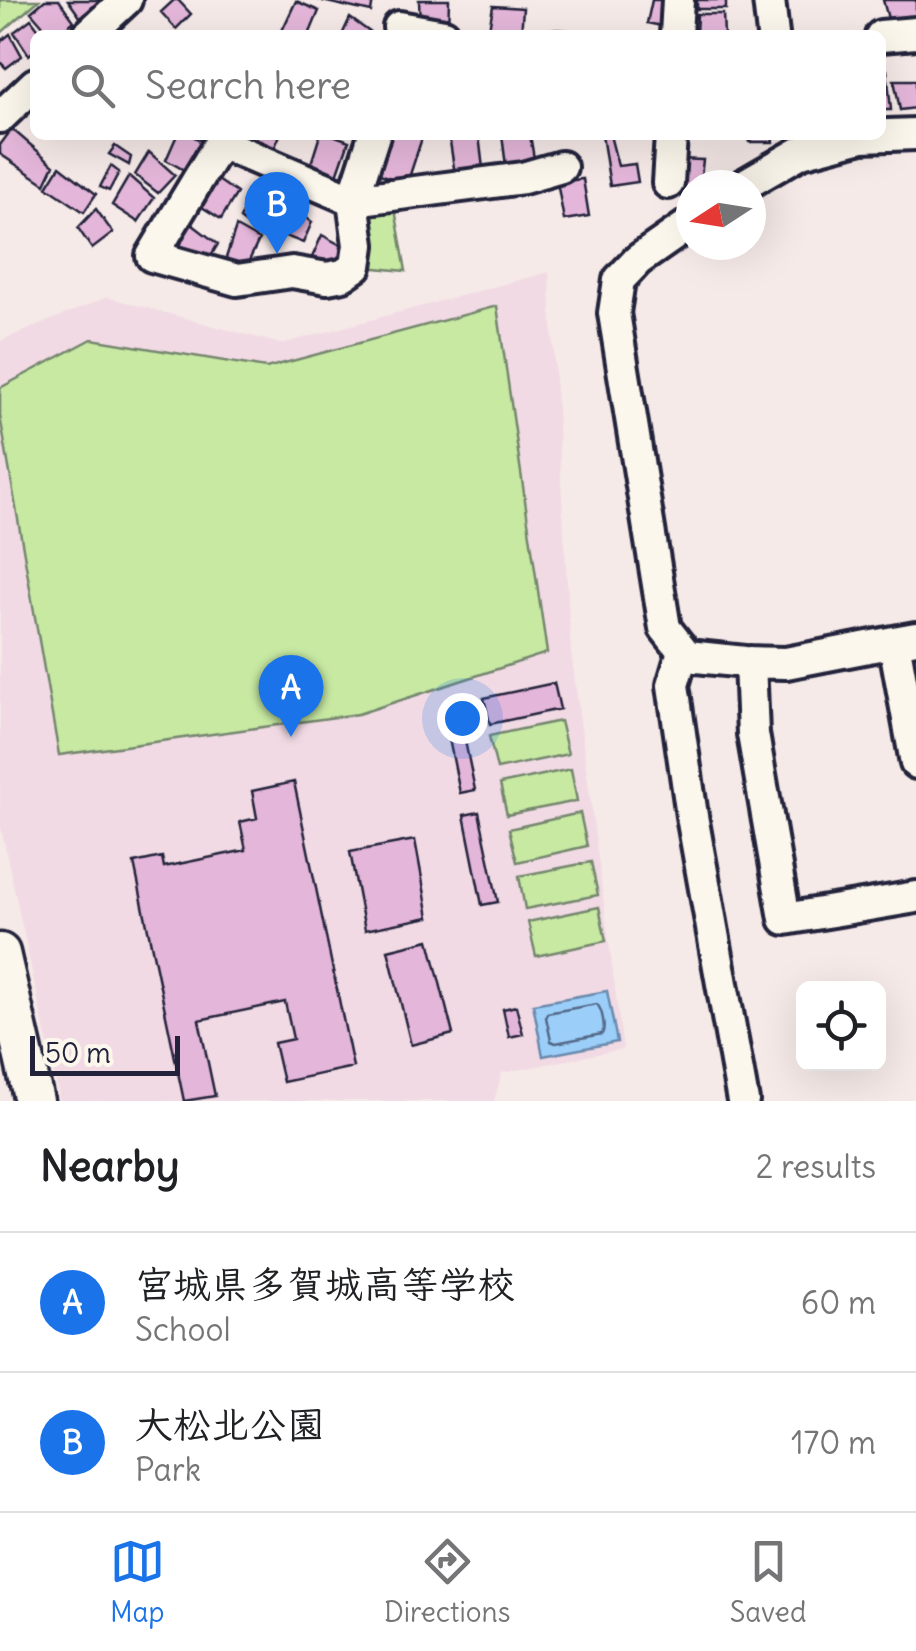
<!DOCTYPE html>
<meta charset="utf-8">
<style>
body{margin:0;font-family:Delius,"Klee One",sans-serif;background:#f2f2f2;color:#202124}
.controls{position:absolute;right:30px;bottom:30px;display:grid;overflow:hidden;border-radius:15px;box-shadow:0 10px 40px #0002}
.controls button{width:90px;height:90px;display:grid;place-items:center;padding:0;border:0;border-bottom:2px solid #e0e0e0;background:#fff;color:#202124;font:50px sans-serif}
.compass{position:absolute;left:676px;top:170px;width:90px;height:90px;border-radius:50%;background:#fff;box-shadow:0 10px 40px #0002;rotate:258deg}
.scale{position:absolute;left:30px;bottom:25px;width:150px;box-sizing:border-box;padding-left:10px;border:5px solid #22223b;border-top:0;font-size:28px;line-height:35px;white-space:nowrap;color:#22223b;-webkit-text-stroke:8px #fbf7ec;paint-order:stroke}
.you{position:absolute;left:462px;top:718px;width:35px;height:35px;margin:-25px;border:8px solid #fff;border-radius:50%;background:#1a73e8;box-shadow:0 0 0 15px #1a73e833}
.badge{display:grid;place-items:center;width:65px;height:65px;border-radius:50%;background:#1a73e8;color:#fff;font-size:32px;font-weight:700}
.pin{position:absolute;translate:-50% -82px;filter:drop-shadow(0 2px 5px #0008)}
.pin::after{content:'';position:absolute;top:52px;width:35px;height:30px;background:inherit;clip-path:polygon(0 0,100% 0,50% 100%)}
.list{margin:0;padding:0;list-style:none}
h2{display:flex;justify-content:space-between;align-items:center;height:130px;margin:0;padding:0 40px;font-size:42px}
h2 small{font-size:32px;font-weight:400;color:#757577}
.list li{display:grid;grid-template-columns:65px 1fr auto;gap:30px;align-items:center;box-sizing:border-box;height:140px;padding:0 40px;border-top:2px solid #e0e0e0}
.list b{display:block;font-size:38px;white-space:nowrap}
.list p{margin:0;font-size:32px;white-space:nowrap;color:#757577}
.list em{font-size:32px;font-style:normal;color:#757577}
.icon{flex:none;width:55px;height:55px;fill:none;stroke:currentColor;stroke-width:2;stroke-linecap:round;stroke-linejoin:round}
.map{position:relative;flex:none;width:916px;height:1101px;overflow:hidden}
.search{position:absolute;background:#fff;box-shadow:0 10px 40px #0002;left:30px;right:30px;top:30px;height:110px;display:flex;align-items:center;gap:25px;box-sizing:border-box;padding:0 35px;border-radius:15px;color:#757577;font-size:38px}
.sheet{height:410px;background:#fff}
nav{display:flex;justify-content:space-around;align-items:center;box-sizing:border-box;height:140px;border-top:2px solid #e0e0e0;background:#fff;font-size:28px;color:#757577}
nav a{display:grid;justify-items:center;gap:5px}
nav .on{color:#1a73e8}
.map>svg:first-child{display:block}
.built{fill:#f1dae4}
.green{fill:#c7e9a2;stroke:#74866e;stroke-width:2.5}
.water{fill:#9bcff9;stroke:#6b8aad;stroke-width:2.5}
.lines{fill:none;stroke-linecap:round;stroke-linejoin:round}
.shore{stroke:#526787;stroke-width:2.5}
.building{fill:#e4b6d9;stroke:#22223b;stroke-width:2.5}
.minor-casing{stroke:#22223b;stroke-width:38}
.major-casing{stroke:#22223b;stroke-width:45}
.minor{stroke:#fbf7ec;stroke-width:30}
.major{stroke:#fbf7ec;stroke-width:38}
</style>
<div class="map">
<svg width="916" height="1101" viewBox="0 0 916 1101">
<rect width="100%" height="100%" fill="#f6eae8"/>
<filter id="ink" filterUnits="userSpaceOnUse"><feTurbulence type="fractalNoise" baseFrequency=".01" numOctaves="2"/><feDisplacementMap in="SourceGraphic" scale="20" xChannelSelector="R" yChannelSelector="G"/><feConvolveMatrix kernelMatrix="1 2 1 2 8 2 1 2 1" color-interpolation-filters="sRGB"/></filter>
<g filter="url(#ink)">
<path class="built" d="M 549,272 L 571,651 L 623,1049 L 502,1073 L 494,1101 L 60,1101 L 0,824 L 0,341 L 107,297 L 281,344 Z"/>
<path class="green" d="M 0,0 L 39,0 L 0,34 Z
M 393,198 L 406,271 L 356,266 L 353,200 Z
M 497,306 L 547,653 L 358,714 L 59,755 L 0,416 L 0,388 L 92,339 L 266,368 Z
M 560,721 L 568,754 L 497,769 L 489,736 Z
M 571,769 L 577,801 L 507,815 L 500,784 Z
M 580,813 L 587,846 L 517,862 L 509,829 Z
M 591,862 L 598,895 L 525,909 L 519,876 Z
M 599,907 L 606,941 L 536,956 L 528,922 Z"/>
<path class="water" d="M 607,991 L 617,1042 L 543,1056 L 533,1004 Z"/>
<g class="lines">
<path class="shore" d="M 597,1004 C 602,1010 606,1027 602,1034 L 556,1043 L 551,1041 L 546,1017 L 547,1013 Z"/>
</g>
<path class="building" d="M 45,0 L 59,0 L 74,21 L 58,35 L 51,35 L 31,12 Z
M 68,0 L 103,0 L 104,1 L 80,17 Z
M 174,0 L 178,0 L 191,14 L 176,29 L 161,12 Z
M 318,0 L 373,0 L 371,12 Z
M 419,0 L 449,0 L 448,31 L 420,25 Z
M 652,0 L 669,0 L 666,27 L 647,23 Z
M 697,0 L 726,0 L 726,9 L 697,9 Z
M 883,0 L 916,0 L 916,19 L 890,26 Z
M 296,1 L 319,11 L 309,35 L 280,35 Z
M 493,6 L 523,8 L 521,35 L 488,35 Z
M 697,14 L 723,14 L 724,35 L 696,35 Z
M 350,18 L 374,35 L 342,35 Z
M 31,19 L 43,35 L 35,35 L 35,50 L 29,55 L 14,32 Z
M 552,29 L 594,32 L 593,35 L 552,35 Z
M 10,34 L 22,56 L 6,68 L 0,62 L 0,42 Z
M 881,70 L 887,70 L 891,110 L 881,110 Z
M 894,80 L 916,80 L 916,108 L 900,110 Z
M 12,129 L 54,165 L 45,184 L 0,154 L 0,145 Z
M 177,135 L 191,135 L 203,142 L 186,171 L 166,160 Z
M 252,135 L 280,135 L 274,149 L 251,138 Z
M 320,135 L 333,135 L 349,141 L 334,184 L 308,173 Z
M 390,135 L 423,135 L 407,184 L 377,173 Z
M 449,135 L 479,135 L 484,177 L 456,181 Z
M 502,135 L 530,135 L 536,170 L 507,174 Z
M 602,135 L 610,135 L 618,166 L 635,164 L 638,182 L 610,186 Z
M 747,135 L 772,135 L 773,142 L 749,142 Z
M 115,146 L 131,157 L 129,165 L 109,154 Z
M 149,152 L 175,175 L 158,193 L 135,175 Z
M 677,159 L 703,160 L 700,185 L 691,185 L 691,197 L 682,198 Z
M 60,166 L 96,194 L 84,212 L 47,187 Z
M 111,166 L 119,172 L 109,191 L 100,187 Z
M 129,176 L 154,198 L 138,222 L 112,205 Z
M 583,179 L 589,216 L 564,220 L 557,182 Z
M 218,180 L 237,193 L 221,219 L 202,207 Z
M 256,186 L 280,204 L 264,237 L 240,219 Z
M 288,205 L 312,222 L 303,243 L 280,234 Z
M 96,209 L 113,233 L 92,249 L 78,228 Z
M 189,222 L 218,244 L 206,264 L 178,252 Z
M 236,227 L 259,240 L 244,271 L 224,264 Z
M 322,235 L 346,248 L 334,274 L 310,262 Z
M 554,683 L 560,709 L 490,724 L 484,698 Z
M 461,721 L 475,790 L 460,793 L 446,724 Z
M 294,782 L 353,1067 L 283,1082 L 274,1043 L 293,1039 L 285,1002 L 199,1020 L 215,1096 L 184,1101 L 134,863 L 162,857 L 164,867 L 246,850 L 240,822 L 257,818 L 252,791 Z
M 479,812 L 498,902 L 482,905 L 464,815 Z
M 415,840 L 429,917 L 365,930 L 350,852 Z
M 429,940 L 453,1034 L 411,1045 L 388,950 Z
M 516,1006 L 523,1034 L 509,1037 L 503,1009 Z"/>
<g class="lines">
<defs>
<path id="minor" d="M 769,0 L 773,35
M 399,27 L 444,35
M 88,35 L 126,0
M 676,35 L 678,0
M 881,36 L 916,33
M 0,117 L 35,84
M 374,135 L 353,200 L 359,245 L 356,266 L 343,275 L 327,278 L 292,272 L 237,280 L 152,256 L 220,143 L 353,200 L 523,178 L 561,167
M 668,183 L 671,135
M 744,185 L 801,152 L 862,136 L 916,134
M 691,223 L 638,260 L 619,280 L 614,313 L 665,628 L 687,656 L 745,662 L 786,663 L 894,642
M 916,638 L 894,642 L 916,763
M 683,651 L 673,685 L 692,816 L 743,1101
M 750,662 L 753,734 L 785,919 L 916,897"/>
<path id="major" d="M 0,953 L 34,1101"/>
</defs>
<use href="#minor" class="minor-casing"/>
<use href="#major" class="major-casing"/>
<use href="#minor" class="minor"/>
<use href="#major" class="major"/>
</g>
</g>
</svg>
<div class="controls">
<button><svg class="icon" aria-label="locate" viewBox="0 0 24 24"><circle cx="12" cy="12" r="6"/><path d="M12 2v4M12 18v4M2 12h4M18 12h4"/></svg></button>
</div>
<svg class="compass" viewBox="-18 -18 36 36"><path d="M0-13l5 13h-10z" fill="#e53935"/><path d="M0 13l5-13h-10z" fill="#757577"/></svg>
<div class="scale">50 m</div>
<div class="you"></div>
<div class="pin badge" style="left:291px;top:737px">A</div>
<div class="pin badge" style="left:277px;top:254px">B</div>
<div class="search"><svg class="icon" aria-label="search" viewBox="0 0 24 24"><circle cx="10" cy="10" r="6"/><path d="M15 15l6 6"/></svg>Search here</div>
</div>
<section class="sheet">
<h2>Nearby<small>2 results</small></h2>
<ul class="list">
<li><span class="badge">A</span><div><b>宮城県多賀城高等学校</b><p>School</p></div><em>60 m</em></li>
<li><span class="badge">B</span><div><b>大松北公園</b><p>Park</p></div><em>170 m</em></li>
</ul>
</section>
<nav>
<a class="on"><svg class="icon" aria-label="map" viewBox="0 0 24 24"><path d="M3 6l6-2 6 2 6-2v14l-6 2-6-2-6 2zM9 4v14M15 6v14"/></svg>Map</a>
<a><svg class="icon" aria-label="directions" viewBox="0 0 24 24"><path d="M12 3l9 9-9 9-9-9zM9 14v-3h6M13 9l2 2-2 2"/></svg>Directions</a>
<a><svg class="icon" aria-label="saved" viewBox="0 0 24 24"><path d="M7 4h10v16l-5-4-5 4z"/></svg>Saved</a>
</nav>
